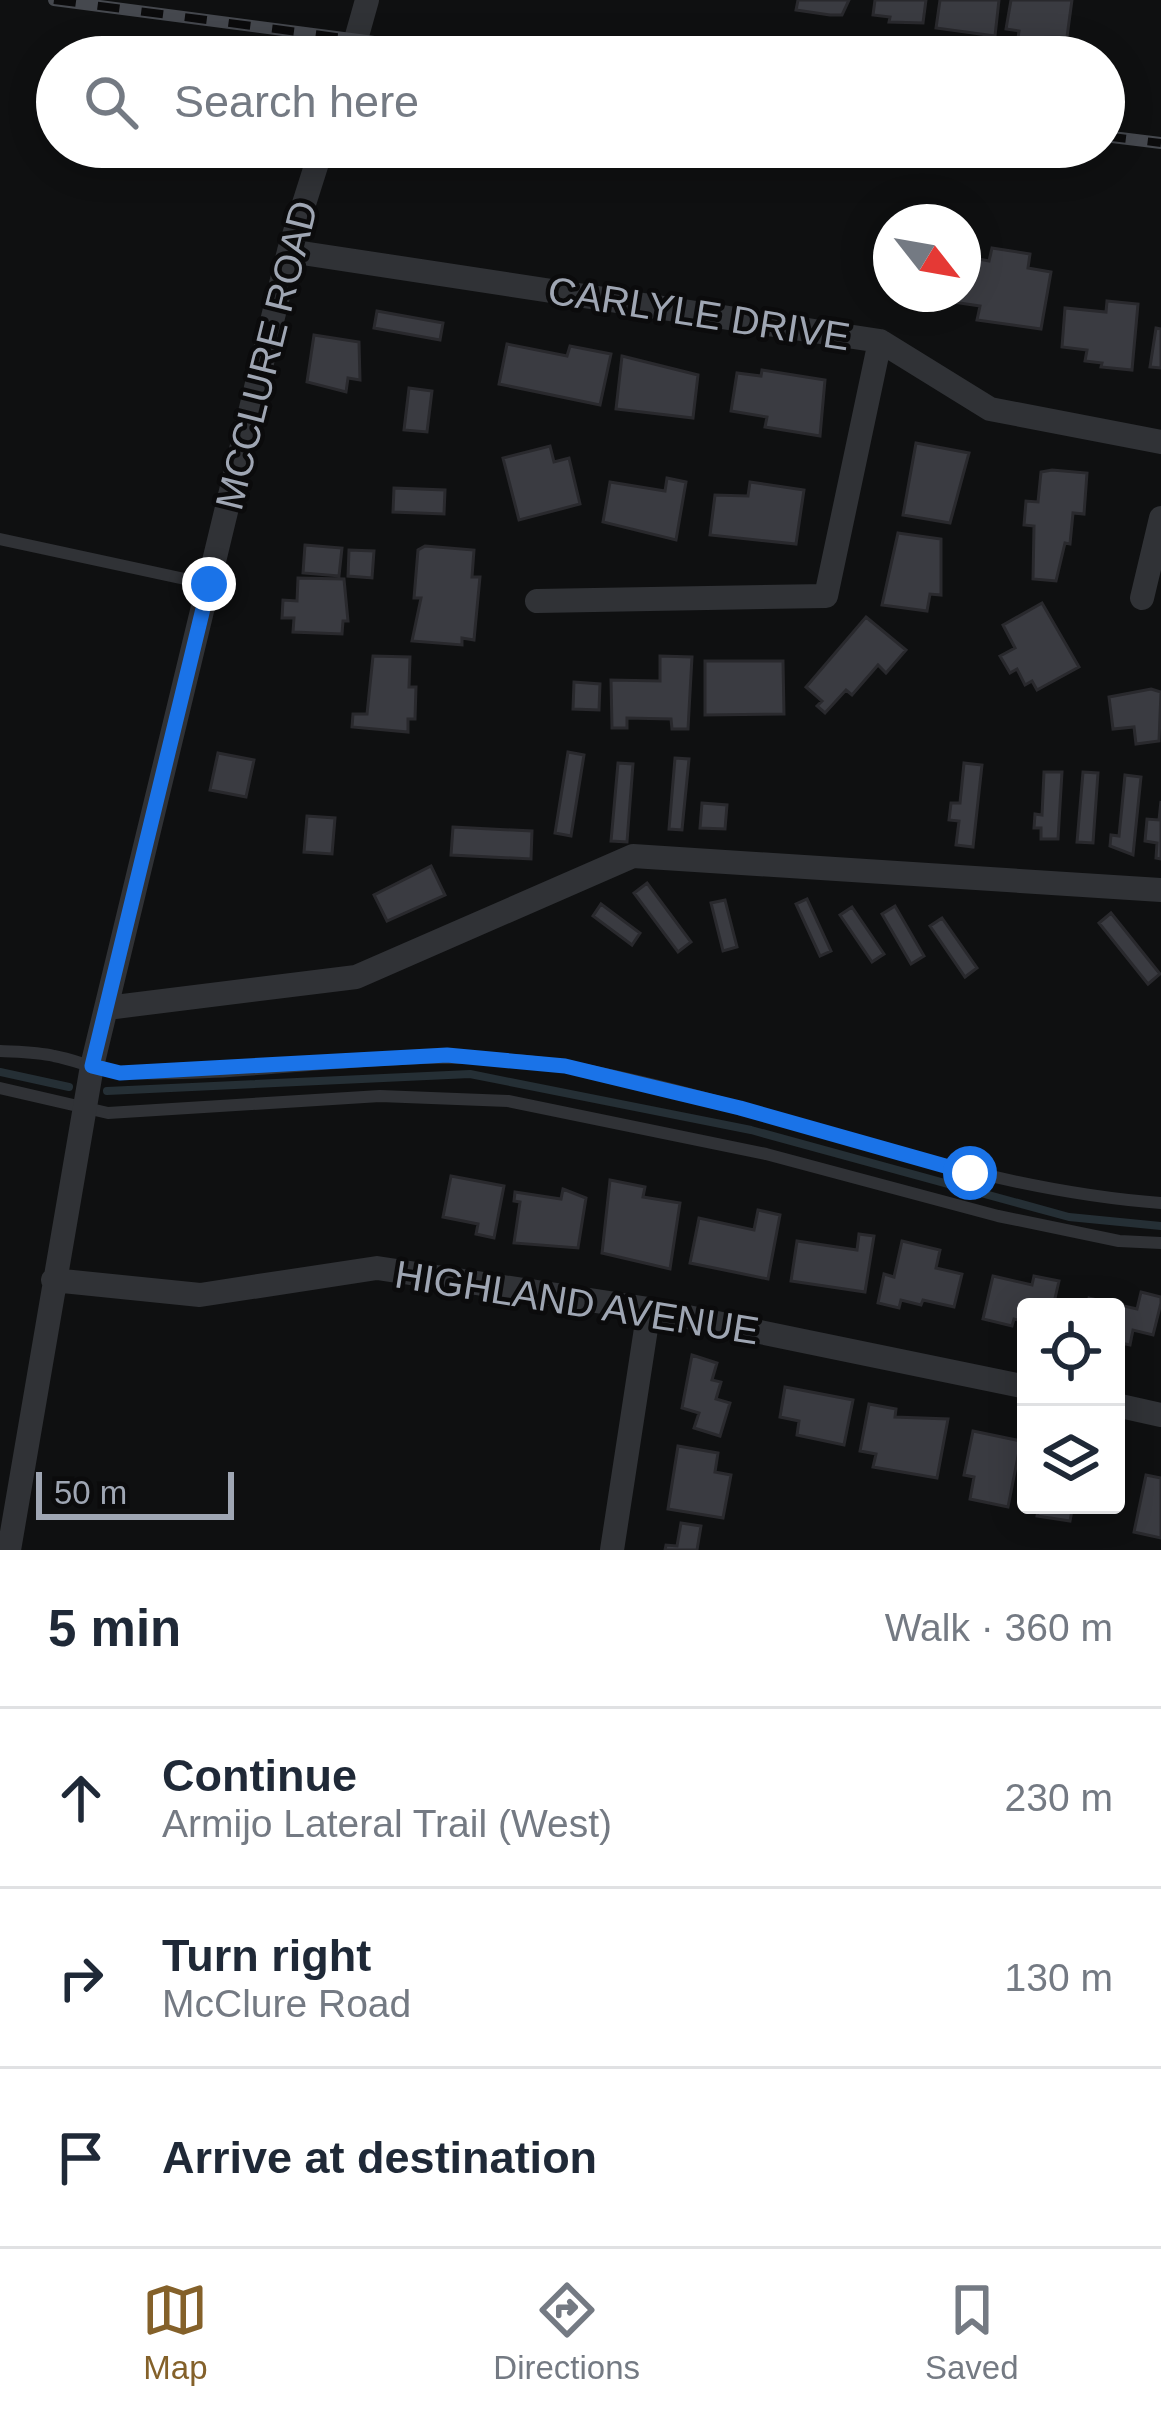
<!DOCTYPE html>
<meta charset="utf-8">
<style>
body{margin:0;font-family:Arial,sans-serif;background:#f2f2f3;color:#1f2937}
.controls{position:absolute;right:36px;bottom:36px;display:grid;overflow:hidden;border-radius:12px;box-shadow:0 6px 30px #0003}
.controls button{width:108px;height:108px;display:grid;place-items:center;padding:0;border:0;border-bottom:3px solid #e0e1e3;background:#fff;color:#1f2937;font:60px sans-serif}
.compass{position:absolute;left:873px;top:204px;width:108px;height:108px;border-radius:50%;background:#fff;box-shadow:0 6px 30px #0003;rotate:121deg}
.scale{position:absolute;left:36px;bottom:30px;width:198px;box-sizing:border-box;padding-left:12px;border:6px solid #9fa6b3;border-top:0;font-size:33px;line-height:42px;white-space:nowrap;color:#9fa6b3;-webkit-text-stroke:9px #0b0b0c;paint-order:stroke}
.stop{position:absolute;width:36px;height:36px;margin:-27px;border:9px solid #1a73e8;border-radius:50%;background:#fff}
.stop.end{background:#1a73e8;border-color:#fff;box-shadow:0 3px 12px #0008}
.list{margin:0;padding:0;list-style:none}
h2{display:flex;justify-content:space-between;align-items:center;height:156px;margin:0;padding:0 48px;font-size:51px}
h2 small{font-size:39px;font-weight:400;color:#747a83}
.list li{display:grid;grid-template-columns:78px 1fr auto;gap:36px;align-items:center;box-sizing:border-box;height:180px;padding:0 48px;border-top:3px solid #e0e1e3}
.list b{display:block;font-size:45px;white-space:nowrap}
.list p{margin:0;font-size:39px;white-space:nowrap;color:#747a83}
.list em{font-size:39px;font-style:normal;color:#747a83}
.icon{flex:none;width:66px;height:66px;fill:none;stroke:currentColor;stroke-width:2;stroke-linecap:round;stroke-linejoin:round}
.map{position:relative;flex:none;width:1161px;height:1550px;overflow:hidden}
.search{position:absolute;background:#fff;box-shadow:0 6px 30px #0003;left:36px;right:36px;top:36px;height:132px;display:flex;align-items:center;gap:30px;box-sizing:border-box;padding:0 42px;border-radius:66px;color:#747a83;font-size:45px}
.sheet{height:696px;background:#fff}
nav{display:flex;justify-content:space-around;align-items:center;box-sizing:border-box;height:168px;border-top:3px solid #e0e1e3;background:#fff;font-size:33px;color:#747a83}
nav a{display:grid;justify-items:center;gap:6px}
nav .on{color:#84612a}
.map>svg:first-child{display:block}
.lines{fill:none;stroke-linecap:round;stroke-linejoin:round}
.stream{stroke:#252f35;stroke-width:8}
.building{fill:#3a3b41;stroke:#29292d;stroke-width:3}
.lane{stroke:#303236;stroke-width:12}
.street{stroke:#303236;stroke-width:24}
.rail-casing{stroke:#45484e;stroke-width:12}
.rail{stroke:#0b0b0c;stroke-width:8;stroke-dasharray:22;stroke-linecap:butt}
.route{stroke:#1a73e8;stroke-width:15}
.labels{text-anchor:middle;stroke-width:9;stroke-linejoin:round;paint-order:stroke}
.street-label{font-size:39px;fill:#9fa6b3;stroke:#0b0b0c}
</style>
<div class="map">
<svg width="1161" height="1550" viewBox="0 0 1161 1550">
<rect width="100%" height="100%" fill="#0f1011"/>
<g class="lines">
<path class="stream" d="M 0,1072 L 69,1087
M 107,1091 L 470,1074 L 751,1130 L 1069,1217 L 1161,1226"/>
</g>
<path class="building" d="M 798,0 L 849,0 L 842,15 L 830,15 L 796,10 Z
M 875,0 L 926,0 L 923,23 L 889,22 L 890,17 L 873,15 Z
M 940,0 L 999,0 L 995,36 L 936,28 Z
M 1011,0 L 1072,0 L 1067,37 L 1018,38 L 1019,31 L 1006,29 Z
M 992,248 L 1030,254 L 1028,268 L 1051,272 L 1041,329 L 977,320 L 980,306 L 953,302 L 954,294 L 963,294 L 963,256 L 989,261 Z
M 1107,301 L 1138,304 L 1132,370 L 1101,367 L 1102,363 L 1085,361 L 1087,350 L 1062,347 L 1065,308 L 1106,312 Z
M 377,311 L 443,323 L 440,340 L 374,328 Z
M 1156,328 L 1161,329 L 1161,368 L 1150,367 Z
M 314,335 L 359,342 L 360,380 L 348,378 L 346,392 L 307,382 Z
M 507,344 L 567,356 L 570,346 L 611,354 L 600,405 L 499,384 Z
M 622,356 L 698,375 L 693,418 L 616,409 Z
M 762,370 L 825,380 L 820,436 L 765,427 L 767,417 L 731,411 L 737,373 L 761,376 Z
M 409,388 L 432,391 L 427,432 L 404,430 Z
M 916,443 L 969,453 L 950,523 L 903,515 Z
M 550,446 L 554,462 L 569,458 L 580,504 L 519,520 L 503,458 Z
M 1052,470 L 1087,473 L 1084,514 L 1073,513 L 1070,544 L 1065,543 L 1056,581 L 1033,579 L 1034,526 L 1024,525 L 1026,501 L 1038,502 L 1041,472 Z
M 667,478 L 686,482 L 676,540 L 603,522 L 610,482 L 665,491 Z
M 750,482 L 804,490 L 796,544 L 710,535 L 715,495 L 748,496 Z
M 394,488 L 445,490 L 444,514 L 393,512 Z
M 898,533 L 941,539 L 941,595 L 930,594 L 927,611 L 882,605 Z
M 305,545 L 342,548 L 339,576 L 303,573 Z
M 425,546 L 474,550 L 472,577 L 480,577 L 474,640 L 462,638 L 462,645 L 412,641 L 421,598 L 414,598 L 418,550 Z
M 349,550 L 374,551 L 372,578 L 348,576 Z
M 298,578 L 344,579 L 348,621 L 343,621 L 342,634 L 293,632 L 294,618 L 282,618 L 283,600 L 297,601 Z
M 1042,603 L 1079,667 L 1037,690 L 1032,681 L 1025,685 L 1017,669 L 1010,673 L 1000,656 L 1015,648 L 1003,625 Z
M 866,617 L 906,650 L 886,673 L 878,665 L 852,695 L 846,690 L 825,713 L 817,706 L 822,701 L 806,687 Z
M 373,656 L 410,657 L 409,687 L 416,687 L 415,719 L 408,719 L 408,732 L 352,727 L 353,714 L 367,714 Z
M 660,656 L 692,657 L 688,729 L 672,729 L 671,719 L 627,718 L 627,728 L 612,728 L 611,680 L 660,681 Z
M 705,661 L 783,661 L 784,714 L 705,715 Z
M 574,682 L 600,684 L 599,710 L 573,709 Z
M 1151,689 L 1161,692 L 1159,741 L 1136,744 L 1134,727 L 1113,729 L 1109,697 Z
M 568,752 L 584,755 L 571,836 L 555,833 Z
M 218,753 L 254,760 L 246,797 L 210,790 Z
M 675,758 L 689,759 L 682,830 L 669,829 Z
M 618,763 L 633,764 L 627,842 L 611,841 Z
M 964,763 L 982,765 L 973,847 L 956,845 L 959,821 L 949,820 L 951,803 L 960,803 Z
M 1044,772 L 1062,772 L 1058,839 L 1041,839 L 1041,828 L 1034,828 L 1035,814 L 1042,815 Z
M 1083,772 L 1098,773 L 1093,843 L 1077,842 Z
M 1125,775 L 1141,777 L 1133,855 L 1110,846 L 1111,835 L 1119,836 Z
M 1161,801 L 1161,859 L 1156,858 L 1157,843 L 1145,841 L 1147,819 L 1159,820 Z
M 702,803 L 727,805 L 725,829 L 700,828 Z
M 307,816 L 335,818 L 332,854 L 304,852 Z
M 453,827 L 532,831 L 531,859 L 451,855 Z
M 431,866 L 445,895 L 387,921 L 374,895 Z
M 647,883 L 691,942 L 678,952 L 634,893 Z
M 807,899 L 831,951 L 820,956 L 796,904 Z
M 725,900 L 737,947 L 723,951 L 711,903 Z
M 601,904 L 640,933 L 632,945 L 593,916 Z
M 895,906 L 924,956 L 911,964 L 882,914 Z
M 852,907 L 884,954 L 872,962 L 840,915 Z
M 1111,913 L 1160,974 L 1148,984 L 1099,923 Z
M 942,918 L 977,968 L 965,977 L 930,926 Z
M 451,1176 L 504,1186 L 494,1238 L 476,1234 L 478,1224 L 443,1217 Z
M 610,1180 L 645,1187 L 643,1197 L 680,1203 L 670,1269 L 602,1253 Z
M 563,1189 L 586,1198 L 578,1248 L 514,1243 L 520,1202 L 514,1201 L 515,1192 L 561,1199 Z
M 758,1210 L 780,1215 L 768,1279 L 690,1263 L 699,1218 L 754,1230 Z
M 859,1234 L 874,1236 L 865,1292 L 791,1281 L 797,1241 L 857,1250 Z
M 902,1241 L 940,1250 L 936,1268 L 962,1274 L 954,1307 L 923,1300 L 921,1305 L 901,1300 L 899,1308 L 878,1303 L 884,1274 L 894,1277 Z
M 993,1276 L 1032,1285 L 1034,1276 L 1059,1281 L 1053,1307 L 1026,1307 L 1026,1322 L 1014,1319 L 1012,1326 L 983,1319 Z
M 1141,1292 L 1161,1297 L 1161,1303 L 1153,1335 L 1133,1330 L 1130,1345 L 1116,1342 L 1116,1307 L 1087,1307 L 1089,1298 L 1137,1309 Z
M 692,1355 L 717,1363 L 712,1380 L 721,1382 L 716,1399 L 730,1403 L 720,1436 L 694,1428 L 699,1413 L 682,1408 Z
M 785,1387 L 853,1400 L 844,1445 L 797,1435 L 799,1421 L 780,1417 Z
M 869,1404 L 896,1409 L 895,1417 L 948,1419 L 937,1478 L 873,1467 L 876,1454 L 860,1451 Z
M 973,1431 L 1021,1441 L 1008,1507 L 970,1499 L 974,1477 L 964,1475 Z
M 678,1446 L 718,1453 L 715,1472 L 731,1475 L 723,1518 L 668,1509 Z
M 1146,1475 L 1161,1478 L 1161,1538 L 1134,1532 Z
M 1039,1505 L 1073,1505 L 1070,1521 L 1037,1516 Z
M 681,1523 L 701,1526 L 697,1550 L 665,1550 L 666,1545 L 677,1546 Z"/>
<g class="lines">
<path class="lane" d="M 0,539 L 208,584
M 0,1051 C 18,1052 37,1052 54,1056 C 77,1060 101,1072 125,1073 C 273,1078 422,1041 569,1067 C 769,1103 957,1188 1161,1203
M 0,1088 L 108,1113 L 380,1096 L 508,1101 L 766,1154 L 998,1216 L 1119,1241 L 1161,1243"/>
<path class="street" d="M 351,57 L 367,0
M 289,251 L 880,341 L 990,409 L 1161,442
M 1142,598 L 1161,518
M 537,601 L 826,596 L 880,341
M 107,1008 L 356,977 L 633,856 L 1161,890
M 53,1280 L 200,1295 L 377,1268 L 649,1309 L 1026,1387
M 1116,1405 L 1161,1415
M 9,1550 L 92,1066 L 289,251 L 322,147
M 612,1550 L 649,1309"/>
<defs>
<path id="rail" d="M 54,0 L 489,57
M 1104,136 L 1161,143"/>
</defs>
<use href="#rail" class="rail-casing"/>
<use href="#rail" class="rail"/>
</g>
<g class="lines">
<path class="route" d="M 209,584 L 92,1066 L 120,1073 L 447,1055 L 565,1066 L 740,1108 L 970,1173"/>
</g>
<g class="labels">
<g class="street-label">
<text transform="translate(699 313) rotate(9)" y="14">CARLYLE DRIVE</text>
<text transform="translate(266 355) rotate(-76)" y="14">MCCLURE ROAD</text>
<text transform="translate(577 1302) rotate(9)" y="14">HIGHLAND AVENUE</text>
</g>
</g>
</svg>
<div class="controls">
<button><svg class="icon" aria-label="locate" viewBox="0 0 24 24"><circle cx="12" cy="12" r="6"/><path d="M12 2v4M12 18v4M2 12h4M18 12h4"/></svg></button>
<button><svg class="icon" aria-label="layers" viewBox="0 0 24 24"><path d="M12 4l9 5-9 5-9-5zM3 14l9 5 9-5"/></svg></button>
</div>
<svg class="compass" viewBox="-18 -18 36 36"><path d="M0-13l5 13h-10z" fill="#e53935"/><path d="M0 13l5-13h-10z" fill="#747a83"/></svg>
<div class="scale">50 m</div>
<div class="stop" style="left:970px;top:1173px"></div>
<div class="stop end" style="left:209px;top:584px"></div>
<div class="search"><svg class="icon" aria-label="search" viewBox="0 0 24 24"><circle cx="10" cy="10" r="6"/><path d="M15 15l6 6"/></svg>Search here</div>
</div>
<section class="sheet">
<h2>5 min<small>Walk · 360 m</small></h2>
<ul class="list">
<li><svg class="icon" aria-label="ahead" viewBox="0 0 24 24"><path d="M12 20V5M6 11l6-6 6 6"/></svg><div><b>Continue</b><p>Armijo Lateral Trail (West)</p></div><em>230 m</em></li>
<li><svg class="icon" aria-label="right" viewBox="0 0 24 24"><path d="M7 20v-9h11M14 6l5 5-5 5"/></svg><div><b>Turn right</b><p>McClure Road</p></div><em>130 m</em></li>
<li><svg class="icon" aria-label="arrive" viewBox="0 0 24 24"><path d="M6 21V4h12l-3 4 3 4H6"/></svg><div><b>Arrive at destination</b></div></li>
</ul>
</section>
<nav>
<a class="on"><svg class="icon" aria-label="map" viewBox="0 0 24 24"><path d="M3 6l6-2 6 2 6-2v14l-6 2-6-2-6 2zM9 4v14M15 6v14"/></svg>Map</a>
<a><svg class="icon" aria-label="directions" viewBox="0 0 24 24"><path d="M12 3l9 9-9 9-9-9zM9 14v-3h6M13 9l2 2-2 2"/></svg>Directions</a>
<a><svg class="icon" aria-label="saved" viewBox="0 0 24 24"><path d="M7 4h10v16l-5-4-5 4z"/></svg>Saved</a>
</nav>
